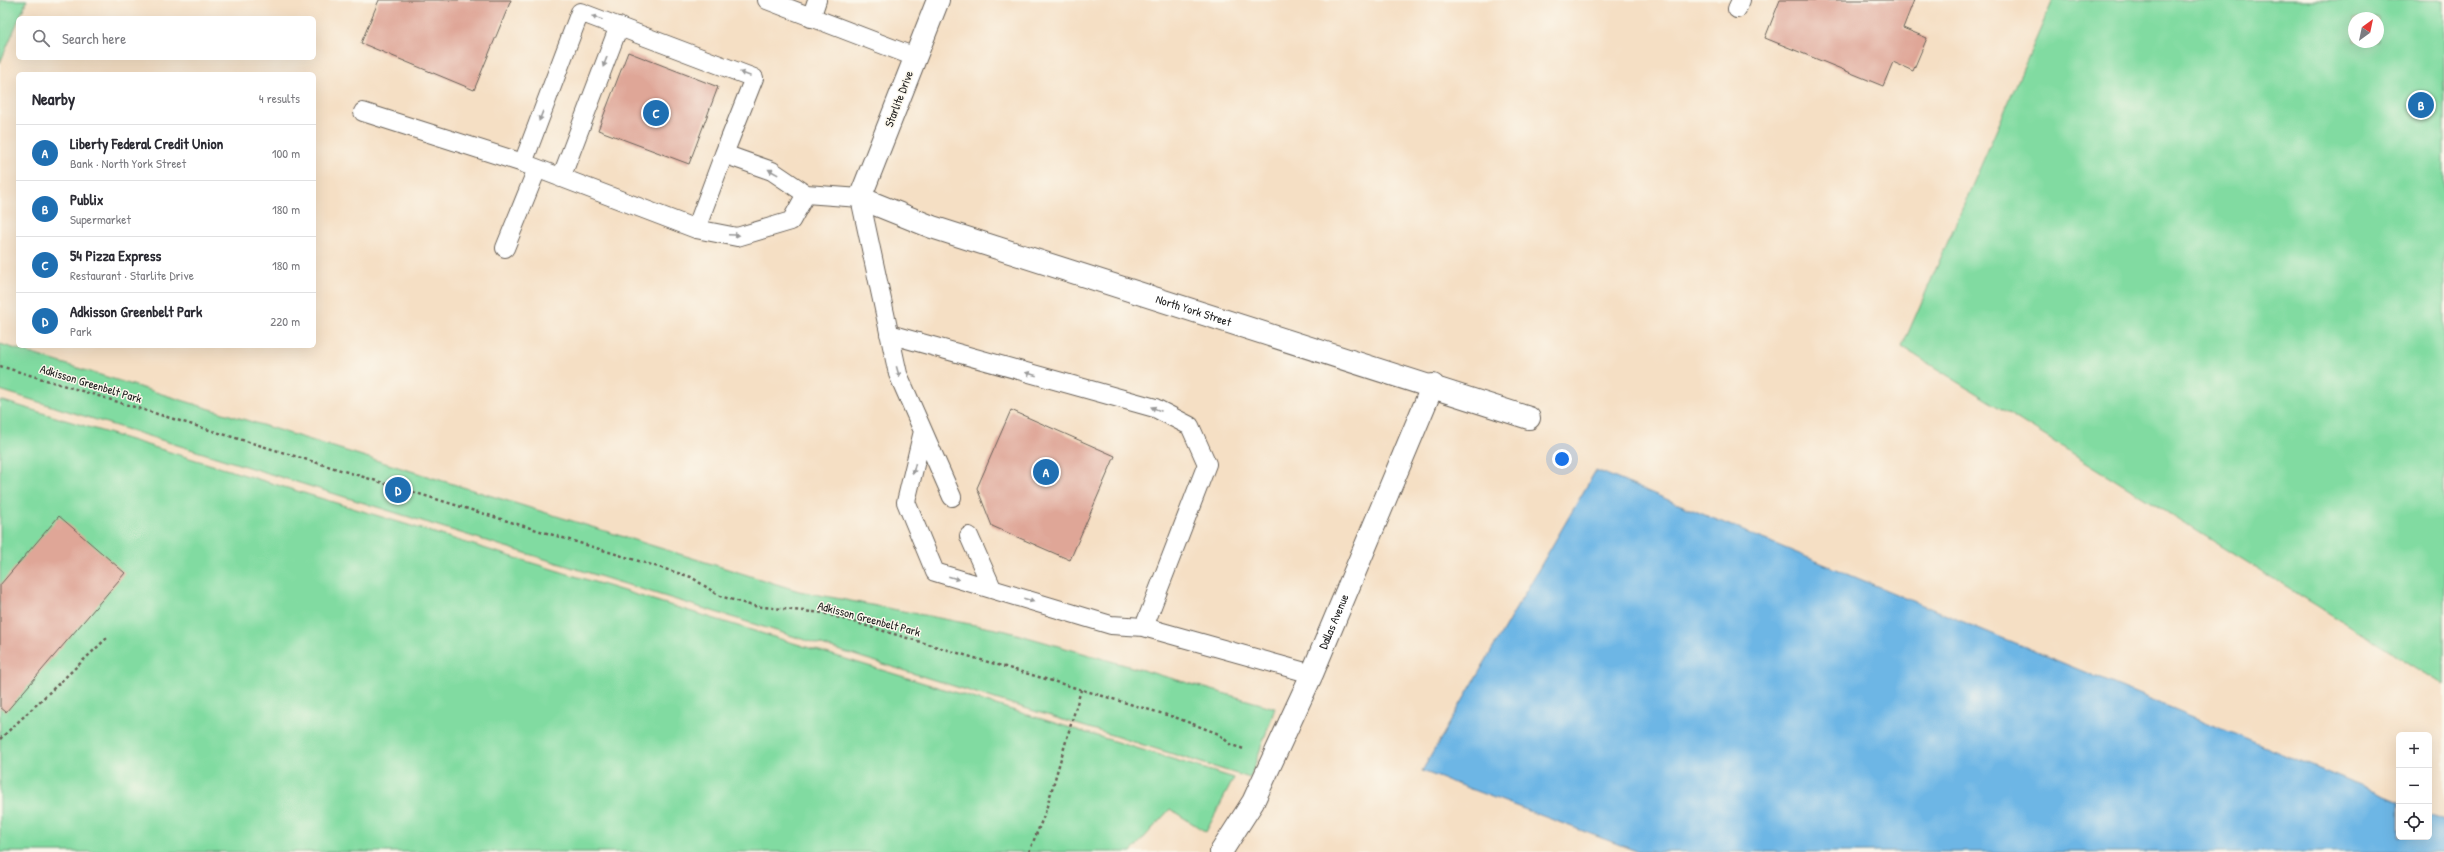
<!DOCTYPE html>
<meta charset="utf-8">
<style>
body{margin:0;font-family:"Patrick Hand",sans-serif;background:#f7f7f7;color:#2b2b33}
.controls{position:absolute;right:12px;bottom:12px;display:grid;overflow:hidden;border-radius:6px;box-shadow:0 4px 16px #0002}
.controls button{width:36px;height:36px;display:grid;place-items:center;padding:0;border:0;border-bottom:1px solid #e1e1e2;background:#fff;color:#2b2b33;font:20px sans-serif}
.compass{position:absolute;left:2348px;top:12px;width:36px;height:36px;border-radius:50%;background:#fff;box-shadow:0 4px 16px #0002;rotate:33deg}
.you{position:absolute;left:1562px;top:459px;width:14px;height:14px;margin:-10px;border:3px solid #fff;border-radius:50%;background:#1a73e8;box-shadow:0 0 0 6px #1a73e833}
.badge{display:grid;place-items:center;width:26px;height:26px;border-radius:50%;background:#1f6fb2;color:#fff;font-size:13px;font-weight:700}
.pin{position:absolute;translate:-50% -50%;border:2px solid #fff;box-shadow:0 1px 4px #0006}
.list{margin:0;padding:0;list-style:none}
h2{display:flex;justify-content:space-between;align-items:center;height:52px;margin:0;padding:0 16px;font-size:17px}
h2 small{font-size:13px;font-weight:400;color:#7c7c81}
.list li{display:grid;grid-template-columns:26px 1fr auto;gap:12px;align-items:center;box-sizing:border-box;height:56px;padding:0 16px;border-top:1px solid #e1e1e2}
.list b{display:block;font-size:15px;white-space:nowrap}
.list p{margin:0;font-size:13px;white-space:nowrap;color:#7c7c81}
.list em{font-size:13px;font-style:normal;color:#7c7c81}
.icon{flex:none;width:22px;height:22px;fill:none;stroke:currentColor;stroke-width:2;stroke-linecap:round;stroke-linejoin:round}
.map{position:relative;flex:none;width:2444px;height:852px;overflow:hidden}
.search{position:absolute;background:#fff;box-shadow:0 4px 16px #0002;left:16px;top:16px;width:300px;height:44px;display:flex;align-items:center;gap:10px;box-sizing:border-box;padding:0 14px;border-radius:6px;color:#7c7c81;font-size:15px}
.panel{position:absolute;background:#fff;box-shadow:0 4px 16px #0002;left:16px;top:72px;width:300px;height:276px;border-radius:6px}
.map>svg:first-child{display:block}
.green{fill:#81dba1;stroke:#4e7c5e;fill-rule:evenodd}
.water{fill:#6db6e5;stroke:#446980}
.building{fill:#dfa697}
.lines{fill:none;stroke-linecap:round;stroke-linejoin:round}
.service-casing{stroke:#686057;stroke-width:20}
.minor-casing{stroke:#686057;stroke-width:24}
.path{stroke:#686057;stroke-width:2.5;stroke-dasharray:3 3;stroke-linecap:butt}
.service{stroke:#fff;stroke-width:18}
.minor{stroke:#fff;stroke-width:22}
.oneway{fill:#999}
.labels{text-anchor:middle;stroke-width:3;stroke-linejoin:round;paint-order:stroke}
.street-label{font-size:12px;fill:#1c1c1c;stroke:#fbf7ec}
</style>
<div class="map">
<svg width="2444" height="852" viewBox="0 0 2444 852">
<rect width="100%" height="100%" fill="#fbf7ec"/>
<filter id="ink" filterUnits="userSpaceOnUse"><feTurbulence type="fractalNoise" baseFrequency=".025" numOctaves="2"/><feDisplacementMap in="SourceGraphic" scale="8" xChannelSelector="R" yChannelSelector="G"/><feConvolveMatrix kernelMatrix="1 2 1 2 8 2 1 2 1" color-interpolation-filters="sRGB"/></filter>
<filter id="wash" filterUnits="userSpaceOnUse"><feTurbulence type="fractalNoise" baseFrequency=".012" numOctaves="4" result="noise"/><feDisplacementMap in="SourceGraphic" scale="16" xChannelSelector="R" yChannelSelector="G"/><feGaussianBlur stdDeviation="0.9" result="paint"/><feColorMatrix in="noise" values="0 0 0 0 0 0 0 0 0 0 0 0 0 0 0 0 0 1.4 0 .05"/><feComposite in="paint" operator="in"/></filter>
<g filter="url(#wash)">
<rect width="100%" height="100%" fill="#f5dfc4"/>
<path class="green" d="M 0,0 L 27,0 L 0,63 Z
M 2053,0 L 2444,0 L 2444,685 L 1902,347 ZM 2354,18 L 2378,18 L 2378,42 L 2354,42 Z
M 0,344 L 799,591 L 1006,631 L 1275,708 L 1250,778 L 0,390 Z
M 0,400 L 1234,778 L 1206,832 L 1170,809 L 1131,852 L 0,852 Z"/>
<path class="water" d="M 1596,470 L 2399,802 L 2399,837 L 2429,837 L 2429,815 L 2444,821 L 2444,852 L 1639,852 L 1422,771 Z"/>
<g id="blocks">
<path class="building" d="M 379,0 L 511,0 L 474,90 L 361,43 Z
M 1780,0 L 1914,0 L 1903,28 L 1927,38 L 1913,71 L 1893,62 L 1883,86 L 1765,38 Z
M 628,52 L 718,87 L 689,164 L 598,130 Z
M 1011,410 L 1115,456 L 1070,560 L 992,526 L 977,488 Z
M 59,516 L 125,573 L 6,712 L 0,707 L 0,585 Z"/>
</g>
</g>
<g filter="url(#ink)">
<use href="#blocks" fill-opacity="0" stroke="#686057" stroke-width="1"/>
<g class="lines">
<defs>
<path id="service" d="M 767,0 L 915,57
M 1737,9 L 1741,0
M 811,18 L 817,0
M 363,112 L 523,163 L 696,229 L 737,237 L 791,221 L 806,194
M 523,163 L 580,12 L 754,78 L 724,154 L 772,171 L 806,194 L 860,198 L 898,374 L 952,497
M 561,178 L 619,26
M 696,229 L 724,154
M 505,248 L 537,169
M 889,334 L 1155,408 L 1190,426 L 1207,464 L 1144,627
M 923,431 L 906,502 L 935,572 L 1111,625 L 1144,627 L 1312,674
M 969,536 L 992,588"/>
<g id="minor">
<path id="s1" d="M 938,0 L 860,198 L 932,227 L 1529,418"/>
<path id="s2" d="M 1221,852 L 1253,802 L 1312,674 L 1433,385"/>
</g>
</defs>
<use href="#service" class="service-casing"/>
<use href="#minor" class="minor-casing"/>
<path class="path" d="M 0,366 L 691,577 L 720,596 L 753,606 L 823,613 L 1177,718 L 1219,734 L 1231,745 L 1244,749
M 0,739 L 108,637
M 1029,852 L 1045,813 L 1081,690"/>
<use href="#service" class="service"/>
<use href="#minor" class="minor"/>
</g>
<defs><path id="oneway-solid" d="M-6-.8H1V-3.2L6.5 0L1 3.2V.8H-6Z"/></defs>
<g class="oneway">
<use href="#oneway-solid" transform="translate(597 18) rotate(-160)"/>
<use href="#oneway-solid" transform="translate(605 62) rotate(111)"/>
<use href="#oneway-solid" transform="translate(745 74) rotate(-159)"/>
<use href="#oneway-solid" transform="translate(541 116) rotate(111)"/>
<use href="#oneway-solid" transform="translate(773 172) rotate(-151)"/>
<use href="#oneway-solid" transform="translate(734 235) rotate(2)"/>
<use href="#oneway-solid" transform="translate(898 372) rotate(74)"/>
<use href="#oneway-solid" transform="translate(1031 374) rotate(-164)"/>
<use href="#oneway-solid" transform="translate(1156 409) rotate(-158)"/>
<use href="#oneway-solid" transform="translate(914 469) rotate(104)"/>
<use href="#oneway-solid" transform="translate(954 578) rotate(16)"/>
<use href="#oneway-solid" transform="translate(1029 600) rotate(17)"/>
</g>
</g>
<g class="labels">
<g class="street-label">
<text transform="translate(899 99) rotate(-69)" y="4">Starlite Drive</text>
<text dy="4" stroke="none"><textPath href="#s1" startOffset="565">North York Street</textPath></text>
<text transform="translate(91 384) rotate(17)" y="4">Adkisson Greenbelt Park</text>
<text transform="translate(869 619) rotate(15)" y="4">Adkisson Greenbelt Park</text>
<text dy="4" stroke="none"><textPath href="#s2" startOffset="257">Dallas Avenue</textPath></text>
</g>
</g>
</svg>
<div class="controls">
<button>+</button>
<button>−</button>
<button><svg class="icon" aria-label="locate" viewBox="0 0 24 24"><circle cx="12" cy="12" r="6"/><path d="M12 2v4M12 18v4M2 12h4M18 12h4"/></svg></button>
</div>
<svg class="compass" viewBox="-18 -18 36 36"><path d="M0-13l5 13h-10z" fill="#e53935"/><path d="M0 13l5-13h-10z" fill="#7c7c81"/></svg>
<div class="you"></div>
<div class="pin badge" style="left:1046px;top:472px">A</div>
<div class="pin badge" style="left:2421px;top:105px">B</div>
<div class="pin badge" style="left:656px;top:113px">C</div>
<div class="pin badge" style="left:398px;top:490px">D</div>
<div class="search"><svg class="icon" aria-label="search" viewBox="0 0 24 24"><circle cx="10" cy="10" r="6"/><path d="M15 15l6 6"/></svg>Search here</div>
<section class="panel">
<h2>Nearby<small>4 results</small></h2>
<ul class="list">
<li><span class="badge">A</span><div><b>Liberty Federal Credit Union</b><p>Bank · North York Street</p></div><em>100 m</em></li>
<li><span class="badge">B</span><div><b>Publix</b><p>Supermarket</p></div><em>180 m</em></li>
<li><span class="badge">C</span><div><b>54 Pizza Express</b><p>Restaurant · Starlite Drive</p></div><em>180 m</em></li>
<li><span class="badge">D</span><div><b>Adkisson Greenbelt Park</b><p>Park</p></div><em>220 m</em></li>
</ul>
</section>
</div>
